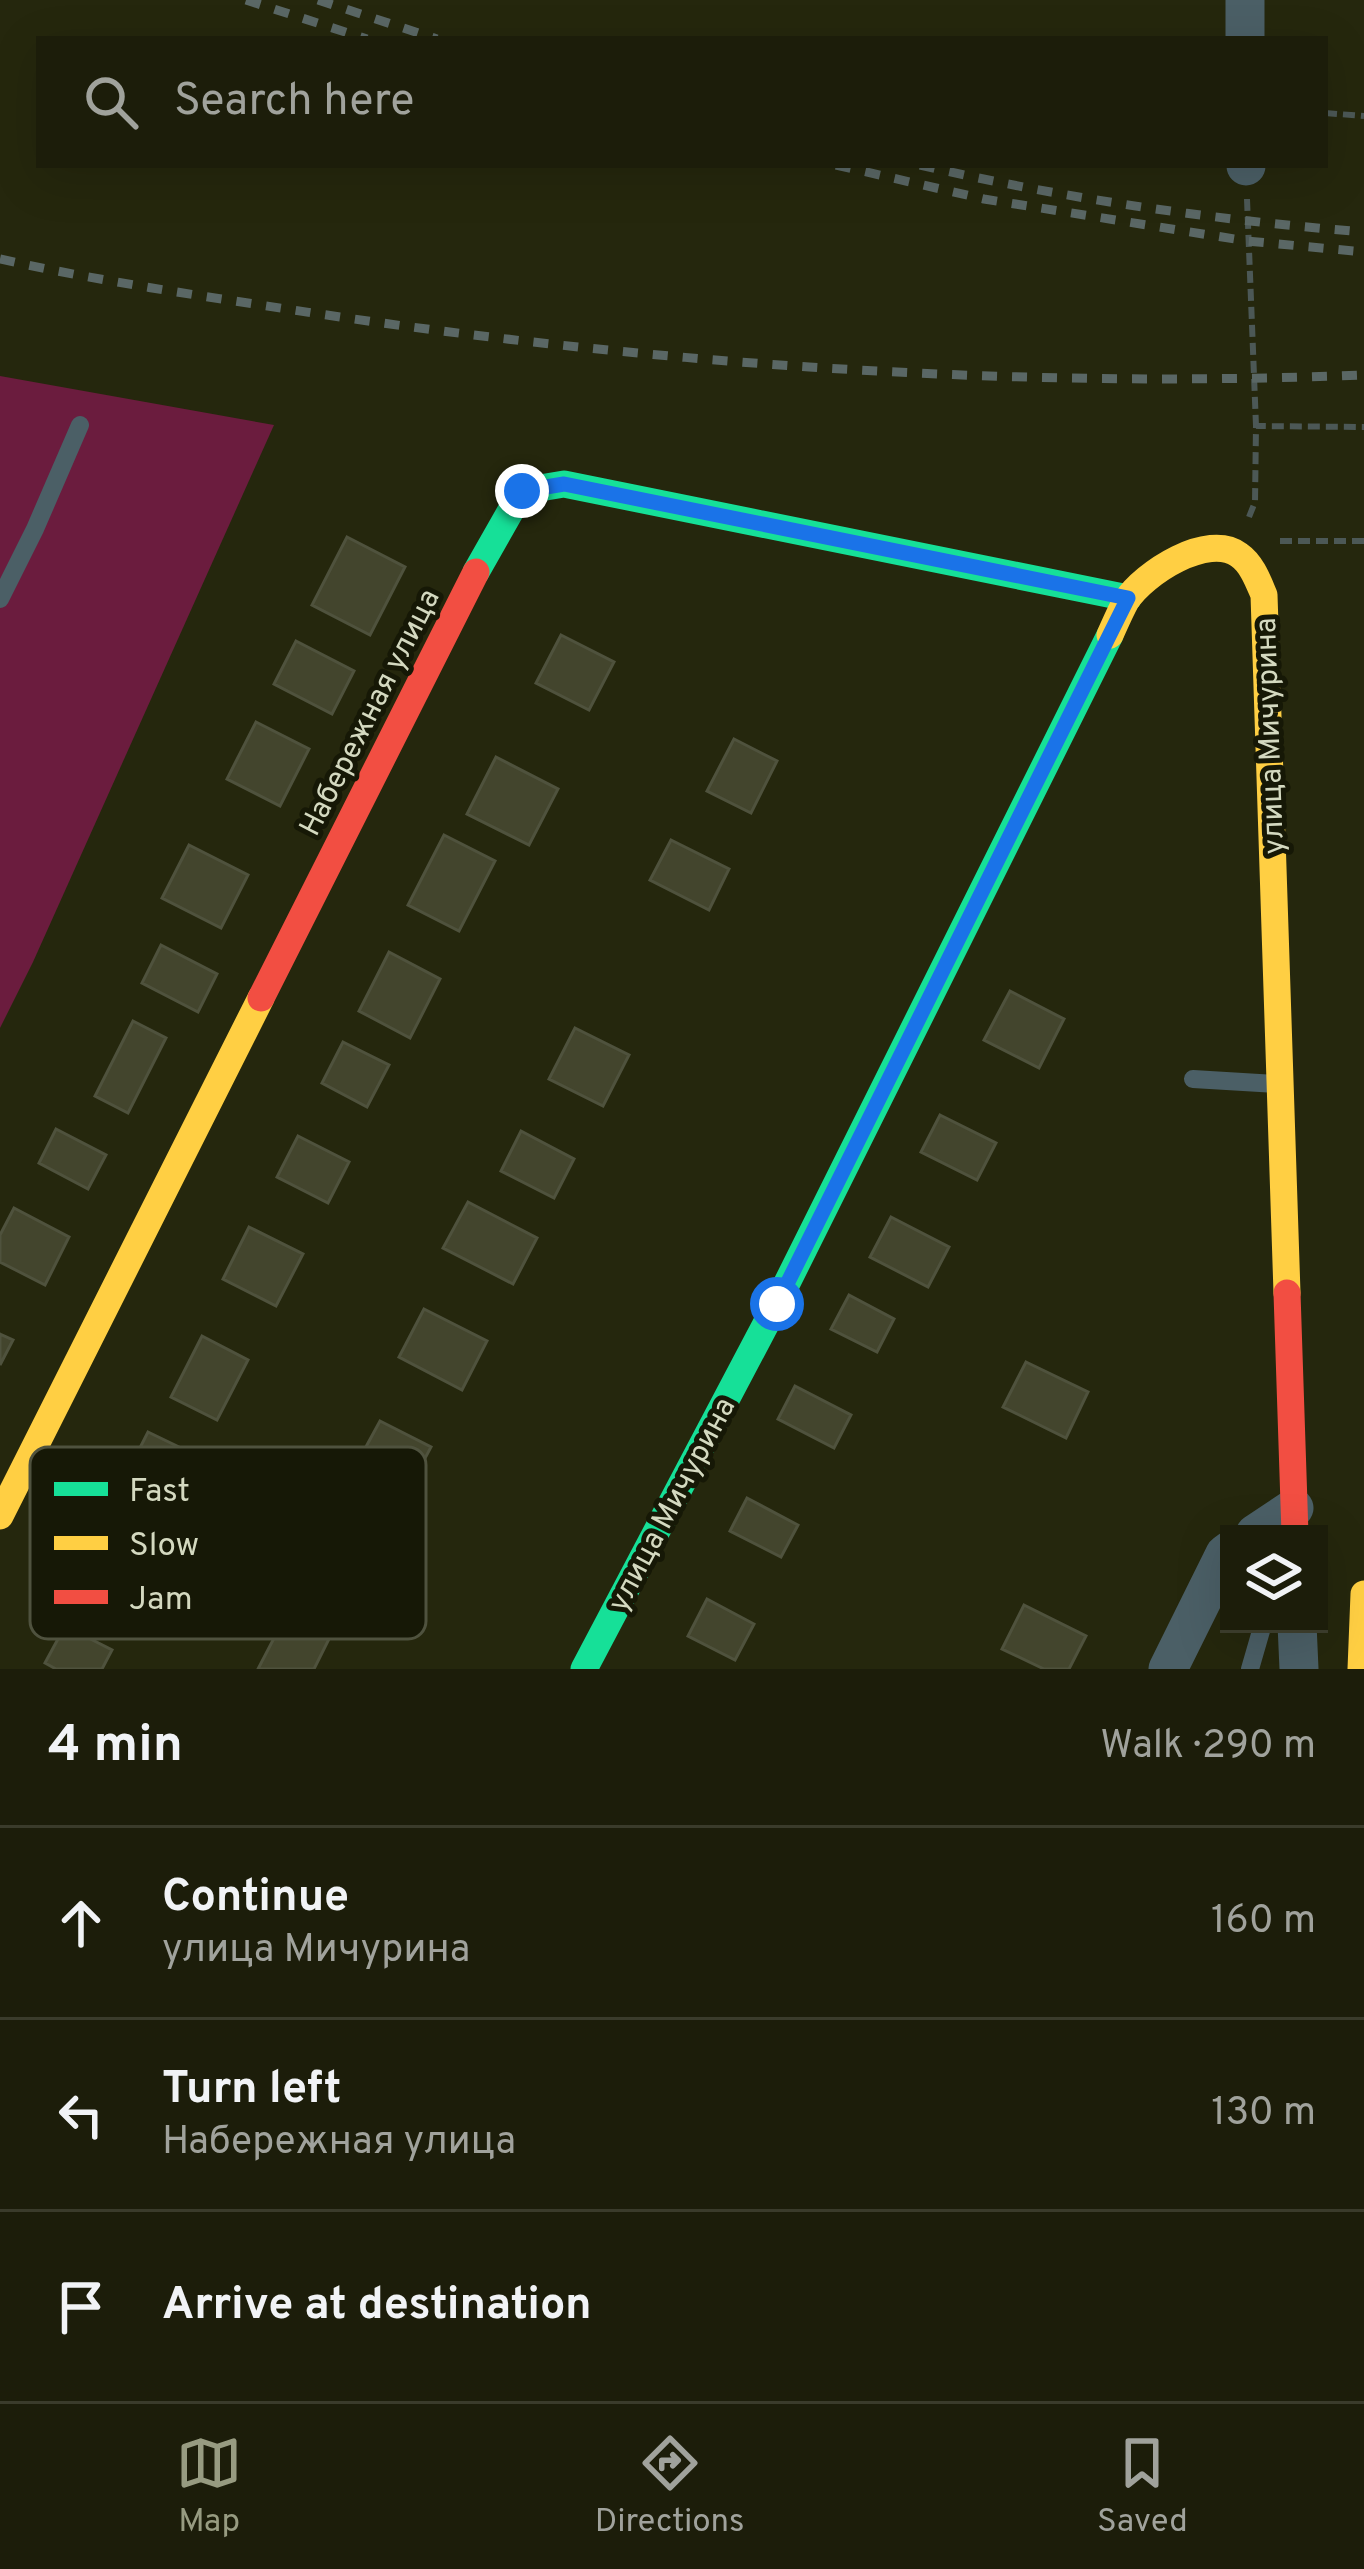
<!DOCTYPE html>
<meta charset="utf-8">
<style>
body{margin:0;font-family:Overpass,sans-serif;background:#292a18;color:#f1f3f6}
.controls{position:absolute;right:36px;bottom:36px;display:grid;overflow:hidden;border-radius:0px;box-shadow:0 12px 48px #0002}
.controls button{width:108px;height:108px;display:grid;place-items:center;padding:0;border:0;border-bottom:3px solid #3a3b2b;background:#1c1d0a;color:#f1f3f6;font:60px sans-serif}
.stop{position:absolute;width:36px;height:36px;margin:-27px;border:9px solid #1a73e8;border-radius:50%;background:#fff}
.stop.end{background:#1a73e8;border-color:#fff;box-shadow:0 3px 12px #0008}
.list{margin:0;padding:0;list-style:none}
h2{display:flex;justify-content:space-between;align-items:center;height:156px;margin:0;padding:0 48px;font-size:51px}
h2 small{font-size:39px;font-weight:400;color:#a0a29c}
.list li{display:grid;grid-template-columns:78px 1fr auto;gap:36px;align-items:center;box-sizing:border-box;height:192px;padding:0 48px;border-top:3px solid #3a3b2b}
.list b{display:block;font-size:45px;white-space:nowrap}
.list p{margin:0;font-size:39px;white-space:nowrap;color:#a0a29c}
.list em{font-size:39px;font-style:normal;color:#a0a29c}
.icon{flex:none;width:66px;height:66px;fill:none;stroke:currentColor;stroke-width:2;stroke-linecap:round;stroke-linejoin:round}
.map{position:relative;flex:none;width:1364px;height:1669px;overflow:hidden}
.search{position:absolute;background:#1c1d0a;box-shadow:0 12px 48px #0002;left:36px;right:36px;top:36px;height:132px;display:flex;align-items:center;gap:30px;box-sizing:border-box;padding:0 42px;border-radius:0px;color:#a0a29c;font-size:45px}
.sheet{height:732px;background:#1c1d0a}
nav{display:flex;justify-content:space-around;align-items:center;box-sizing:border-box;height:168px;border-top:3px solid #3a3b2b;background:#1c1d0a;font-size:33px;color:#a0a29c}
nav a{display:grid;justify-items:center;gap:6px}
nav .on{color:#979b81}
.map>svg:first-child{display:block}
.green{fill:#6b1c3e}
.building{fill:#43452d;stroke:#4f523d;stroke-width:3}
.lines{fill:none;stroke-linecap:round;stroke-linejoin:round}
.path{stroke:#4c5856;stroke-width:6;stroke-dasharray:12 6;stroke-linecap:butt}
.lane{stroke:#4b5f66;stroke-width:18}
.street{stroke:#4b5f66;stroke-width:39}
.fast{stroke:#16e098;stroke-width:27}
.slow{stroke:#ffcf43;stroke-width:27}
.jam{stroke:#f24e42;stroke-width:27}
.rail{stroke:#5a6765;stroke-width:9;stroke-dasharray:15 15;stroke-linecap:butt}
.route{stroke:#1a73e8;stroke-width:15}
.labels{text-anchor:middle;stroke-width:10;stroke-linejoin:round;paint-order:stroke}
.street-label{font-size:30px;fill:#d4d9c0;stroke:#161806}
.key{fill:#161806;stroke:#4f523e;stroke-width:3}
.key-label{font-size:33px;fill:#d4d9c0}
</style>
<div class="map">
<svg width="1364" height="1669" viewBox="0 0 1364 1669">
<rect width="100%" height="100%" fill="#25270d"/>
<path class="green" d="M 0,376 L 274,425 L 33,962 L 0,1028 Z"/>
<path class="building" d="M 347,537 L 405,567 L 370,635 L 312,605 Z
M 561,635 L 614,662 L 589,710 L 536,683 Z
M 296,641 L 354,671 L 332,714 L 274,684 Z
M 256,722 L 309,749 L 280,806 L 227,779 Z
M 734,739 L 777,761 L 751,813 L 707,791 Z
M 496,757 L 558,789 L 529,845 L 467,814 Z
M 444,835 L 495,861 L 459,931 L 408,905 Z
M 671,840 L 729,869 L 709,910 L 650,880 Z
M 189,845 L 248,875 L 221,928 L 162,898 Z
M 161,945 L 217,974 L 198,1012 L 142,983 Z
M 389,952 L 440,979 L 410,1038 L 359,1011 Z
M 1010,991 L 1064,1019 L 1039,1068 L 984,1040 Z
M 133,1021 L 166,1038 L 128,1113 L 95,1096 Z
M 575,1028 L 629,1055 L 603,1106 L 549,1079 Z
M 343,1042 L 389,1065 L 367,1107 L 322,1083 Z
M 940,1115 L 996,1143 L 977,1180 L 921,1152 Z
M 56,1129 L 106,1155 L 88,1189 L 39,1163 Z
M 521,1131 L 574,1159 L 554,1198 L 501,1171 Z
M 298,1136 L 349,1162 L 328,1203 L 277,1177 Z
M 468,1202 L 537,1238 L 513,1284 L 443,1248 Z
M 14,1208 L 69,1237 L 45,1285 L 0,1262 L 0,1235 Z
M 891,1217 L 949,1247 L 928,1287 L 870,1257 Z
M 249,1227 L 303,1254 L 276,1306 L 223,1279 Z
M 849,1295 L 894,1319 L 877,1352 L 831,1329 Z
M 424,1309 L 487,1341 L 462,1390 L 399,1357 Z
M 0,1334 L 13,1340 L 0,1365 Z
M 202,1336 L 248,1360 L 217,1420 L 171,1397 Z
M 1026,1362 L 1088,1392 L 1066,1438 L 1003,1407 Z
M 795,1386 L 851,1415 L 834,1448 L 778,1419 Z
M 380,1421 L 431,1447 L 412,1483 L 361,1456 Z
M 148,1432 L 185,1450 L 156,1507 L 119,1489 Z
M 747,1498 L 798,1525 L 781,1557 L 730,1531 Z
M 707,1599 L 754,1624 L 735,1660 L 688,1636 Z
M 1024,1605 L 1086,1636 L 1069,1669 L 1044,1669 L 1002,1649 Z
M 285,1617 L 329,1639 L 314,1669 L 258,1669 Z
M 65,1626 L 112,1650 L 102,1669 L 56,1669 L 45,1663 Z"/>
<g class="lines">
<path class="path" d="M 1325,113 L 1364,116
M 1247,199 L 1256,426
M 1249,517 L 1255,502 L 1256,426 L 1364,427
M 1280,541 L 1364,541"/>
<path class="lane" d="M 0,599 L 35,529 L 80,425
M 1193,1079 L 1278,1084
M 1250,1669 L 1263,1624"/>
<path class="street" d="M 1245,0 L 1245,39
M 1246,165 L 1246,166
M 1255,1534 L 1294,1508
M 1297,1624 L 1299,1669
M 1168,1669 L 1225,1554 L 1229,1551"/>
<path class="fast" d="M 476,572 L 522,491 L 564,484 L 1128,598
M 584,1669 L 777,1303 L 1110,635"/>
<path class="slow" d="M 1110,635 C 1115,624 1120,612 1126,601 C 1144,573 1208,532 1239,555 C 1252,564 1258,581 1264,595 L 1287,1293
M 0,1516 L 261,998
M 1361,1669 L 1364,1594"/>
<path class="jam" d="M 261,998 L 476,572
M 1287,1293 L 1295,1534"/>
<path class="rail" d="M 246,0 L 367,39
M 318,0 L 437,39
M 836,165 L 984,199 L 1247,241 L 1364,252
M 920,165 C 1065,199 1215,220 1364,232
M 0,259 C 103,282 209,297 313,313 C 660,365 1014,389 1364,375"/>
</g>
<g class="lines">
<path class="route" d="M 522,491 L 564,484 L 1128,598 L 777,1304"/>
</g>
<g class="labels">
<g class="street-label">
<text transform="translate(369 712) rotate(-63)" y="10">Набережная улица</text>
<text transform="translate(1269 736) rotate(-92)" y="10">улица Мичурина</text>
<text transform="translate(671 1504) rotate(-62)" y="10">улица Мичурина</text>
</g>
</g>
<rect x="30" y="1447" width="396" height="192" rx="18" class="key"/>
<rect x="54" y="1482" width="54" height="14" fill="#16e098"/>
<rect x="54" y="1536" width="54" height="14" fill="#ffcf43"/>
<rect x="54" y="1590" width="54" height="14" fill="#f24e42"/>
<g class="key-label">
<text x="129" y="1501">Fast</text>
<text x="129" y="1555">Slow</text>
<text x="129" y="1609">Jam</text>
</g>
</svg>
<div class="controls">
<button><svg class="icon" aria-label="layers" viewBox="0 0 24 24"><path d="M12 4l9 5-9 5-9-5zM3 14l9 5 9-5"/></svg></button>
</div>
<div class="stop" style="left:777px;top:1304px"></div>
<div class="stop end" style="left:522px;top:491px"></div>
<div class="search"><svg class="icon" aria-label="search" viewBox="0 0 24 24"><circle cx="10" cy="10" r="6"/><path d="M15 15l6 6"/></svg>Search here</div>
</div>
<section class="sheet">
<h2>4 min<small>Walk · 290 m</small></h2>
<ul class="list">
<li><svg class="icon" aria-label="ahead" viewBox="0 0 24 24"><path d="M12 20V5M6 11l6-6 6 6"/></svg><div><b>Continue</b><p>улица Мичурина</p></div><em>160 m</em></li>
<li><svg class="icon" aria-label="left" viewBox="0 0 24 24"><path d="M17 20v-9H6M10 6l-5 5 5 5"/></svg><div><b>Turn left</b><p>Набережная улица</p></div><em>130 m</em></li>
<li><svg class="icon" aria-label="arrive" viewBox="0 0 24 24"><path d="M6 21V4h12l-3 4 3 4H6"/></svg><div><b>Arrive at destination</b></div></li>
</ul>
</section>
<nav>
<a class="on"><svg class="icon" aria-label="map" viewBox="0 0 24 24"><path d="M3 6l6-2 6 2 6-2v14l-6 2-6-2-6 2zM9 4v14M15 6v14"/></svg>Map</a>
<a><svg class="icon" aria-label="directions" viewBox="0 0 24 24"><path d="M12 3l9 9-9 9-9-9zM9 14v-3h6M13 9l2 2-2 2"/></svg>Directions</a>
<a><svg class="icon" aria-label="saved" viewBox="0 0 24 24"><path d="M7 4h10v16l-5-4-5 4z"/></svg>Saved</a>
</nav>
